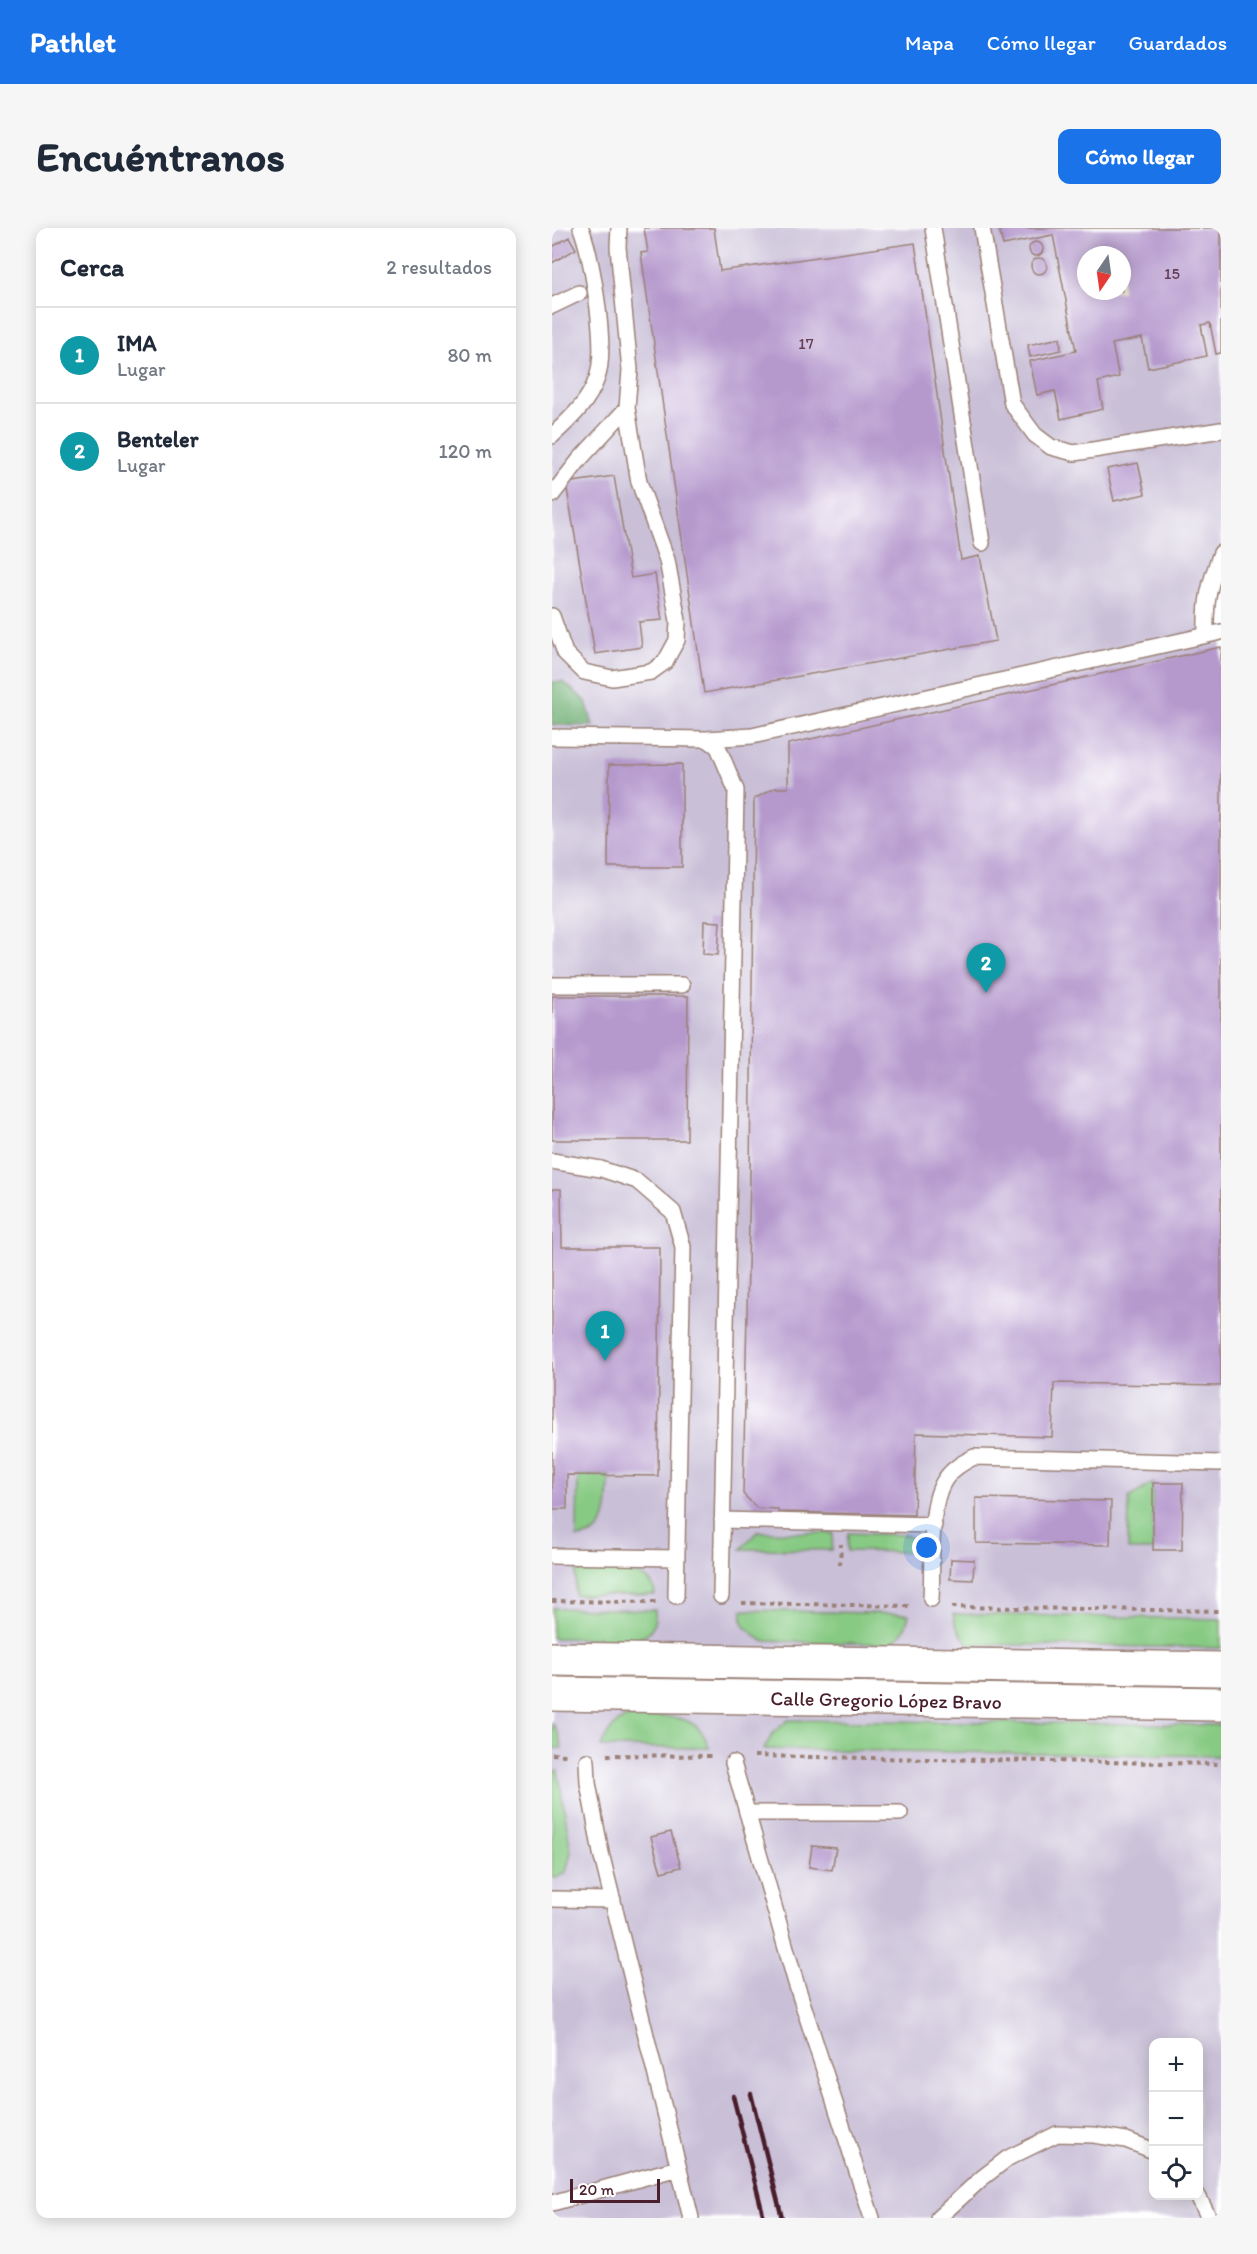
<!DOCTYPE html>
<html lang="es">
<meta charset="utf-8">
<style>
body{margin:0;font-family:Itim,sans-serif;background:#f6f6f7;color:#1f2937}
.controls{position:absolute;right:18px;bottom:18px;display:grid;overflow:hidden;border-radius:12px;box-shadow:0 3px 15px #0003}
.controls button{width:54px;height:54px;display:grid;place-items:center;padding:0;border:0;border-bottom:2px solid #e0e1e3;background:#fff;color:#1f2937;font:30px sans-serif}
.compass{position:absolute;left:525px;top:18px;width:54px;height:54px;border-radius:50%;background:#fff;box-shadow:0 3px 15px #0003;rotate:193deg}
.scale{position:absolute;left:18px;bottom:15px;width:90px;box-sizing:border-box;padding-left:6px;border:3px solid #4a1f2b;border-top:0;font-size:16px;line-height:21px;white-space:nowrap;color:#4a1f2b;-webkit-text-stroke:4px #fff;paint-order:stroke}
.you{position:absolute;left:375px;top:1320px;width:21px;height:21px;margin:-15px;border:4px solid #fff;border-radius:50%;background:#1a73e8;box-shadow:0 0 0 9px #1a73e833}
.badge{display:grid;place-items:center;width:39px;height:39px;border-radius:50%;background:#1a73e8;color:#fff;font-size:20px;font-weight:700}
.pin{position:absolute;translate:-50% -50px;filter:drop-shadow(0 2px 3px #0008)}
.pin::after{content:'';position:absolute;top:32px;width:21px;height:18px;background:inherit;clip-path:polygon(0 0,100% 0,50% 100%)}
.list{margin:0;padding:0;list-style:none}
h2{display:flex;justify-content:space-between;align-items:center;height:78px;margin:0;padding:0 24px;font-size:26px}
h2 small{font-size:20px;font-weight:400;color:#747a83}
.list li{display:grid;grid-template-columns:39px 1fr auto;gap:18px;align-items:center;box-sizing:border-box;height:96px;padding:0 24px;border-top:2px solid #e0e1e3}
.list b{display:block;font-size:22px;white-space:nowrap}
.list p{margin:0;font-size:20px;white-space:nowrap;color:#747a83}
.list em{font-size:20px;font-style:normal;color:#747a83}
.icon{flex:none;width:33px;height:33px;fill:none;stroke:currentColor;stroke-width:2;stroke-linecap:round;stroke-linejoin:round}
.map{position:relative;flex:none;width:669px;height:1990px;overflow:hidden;border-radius:12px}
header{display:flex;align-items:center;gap:36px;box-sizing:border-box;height:84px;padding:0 30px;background:#1a73e8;color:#fff}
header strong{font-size:28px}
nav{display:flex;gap:33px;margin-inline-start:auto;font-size:21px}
.intro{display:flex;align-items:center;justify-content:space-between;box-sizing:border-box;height:144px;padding:0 36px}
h1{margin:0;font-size:42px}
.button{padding:15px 27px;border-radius:12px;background:#1a73e8;color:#fff;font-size:21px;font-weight:700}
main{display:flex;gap:36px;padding:0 36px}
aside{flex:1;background:#fff;border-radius:12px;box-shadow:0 3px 15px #0003}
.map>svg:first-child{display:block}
.industrial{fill:#c9bfd7;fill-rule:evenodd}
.green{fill:#87ca83;stroke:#687457;stroke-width:1.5}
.forest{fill:#6dae71;stroke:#5c664e;stroke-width:1.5}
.building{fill:#b599cd;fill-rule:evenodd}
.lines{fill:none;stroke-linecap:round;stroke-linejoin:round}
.service-casing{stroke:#9a8076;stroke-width:18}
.secondary-casing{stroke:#9a8076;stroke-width:36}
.path{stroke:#9a8076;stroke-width:4;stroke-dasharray:4.5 4.5;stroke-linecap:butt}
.service{stroke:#fff;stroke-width:15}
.secondary{stroke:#fff;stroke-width:33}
.rail{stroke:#4a1f2b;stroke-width:4.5}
.labels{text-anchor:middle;stroke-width:5;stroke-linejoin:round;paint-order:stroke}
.number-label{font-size:16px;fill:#653e54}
.street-label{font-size:20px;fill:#4a1f2b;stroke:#fff}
</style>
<header>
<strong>Pathlet</strong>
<nav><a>Mapa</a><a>Cómo llegar</a><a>Guardados</a></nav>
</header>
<div class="intro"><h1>Encuéntranos</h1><a class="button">Cómo llegar</a></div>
<main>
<aside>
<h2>Cerca<small>2 resultados</small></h2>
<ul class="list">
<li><span class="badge" style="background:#0f9aa8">1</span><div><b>IMA</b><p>Lugar</p></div><em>80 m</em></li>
<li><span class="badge" style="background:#0f9aa8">2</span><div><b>Benteler</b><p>Lugar</p></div><em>120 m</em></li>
</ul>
</aside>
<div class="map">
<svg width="669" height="1990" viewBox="0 0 669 1990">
<rect width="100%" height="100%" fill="#fff"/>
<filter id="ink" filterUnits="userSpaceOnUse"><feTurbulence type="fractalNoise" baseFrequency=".0167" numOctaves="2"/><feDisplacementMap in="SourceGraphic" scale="12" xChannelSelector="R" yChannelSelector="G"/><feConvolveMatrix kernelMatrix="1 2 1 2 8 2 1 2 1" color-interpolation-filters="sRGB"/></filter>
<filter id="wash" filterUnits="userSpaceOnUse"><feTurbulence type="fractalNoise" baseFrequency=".008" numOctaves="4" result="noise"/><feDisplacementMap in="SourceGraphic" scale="24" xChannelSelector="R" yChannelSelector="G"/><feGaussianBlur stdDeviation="1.35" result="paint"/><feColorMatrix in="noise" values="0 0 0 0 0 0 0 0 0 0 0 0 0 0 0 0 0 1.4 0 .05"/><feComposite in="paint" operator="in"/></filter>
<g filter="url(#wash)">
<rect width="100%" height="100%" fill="#ebe2c2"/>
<path class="industrial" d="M 0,0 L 669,0 L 669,1990 L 0,1990 ZM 534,27 L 570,27 L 570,63 L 534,63 ZM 602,1814 L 646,1814 L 646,1968 L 602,1968 Z"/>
<path class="green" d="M 26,1247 L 57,1248 C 56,1272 59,1309 25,1310 Z
M 601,1255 L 601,1322 L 576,1322 L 577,1270 Z
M 205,1304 L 281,1305 L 280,1322 L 189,1321 Z
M 296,1305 L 354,1307 L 363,1312 L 366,1324 L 295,1323 Z
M 24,1343 C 47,1343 102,1335 103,1367 L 23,1367 Z
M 0,1380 L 103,1382 C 104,1396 100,1404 87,1411 L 0,1410 Z
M 190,1382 L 357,1386 C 354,1401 350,1409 336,1416 L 211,1413 L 194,1400 L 190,1391 Z
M 401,1386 L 669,1391 L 669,1420 L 417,1416 C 408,1407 403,1399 401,1386 Z
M 74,1489 C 108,1490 146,1480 157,1520 L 49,1519 C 55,1505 61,1497 74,1489 Z
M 236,1492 L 669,1497 L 669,1528 L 212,1521 L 221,1505 Z
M 0,1494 L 6,1505 L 10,1520 L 0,1520 Z
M 6,1542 L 19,1624 L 14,1644 L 0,1650 L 0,1545 Z"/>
<path class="forest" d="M 0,454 L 11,454 L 34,473 L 41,498 L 0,497 Z"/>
<g id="blocks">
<path class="building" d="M 92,0 L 162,0 L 168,43 L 363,15 L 409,332 L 428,328 L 444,413 L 152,465 L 89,25 L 96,24 Z
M 447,0 L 669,0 L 669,125 L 664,126 L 658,95 L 649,97 L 655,128 L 596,140 L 590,110 L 560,116 L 567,149 L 546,154 L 551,181 L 509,191 L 503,163 L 485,167 L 478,133 L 524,123 L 501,7 L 451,17 ZM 534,27 L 570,27 L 570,63 L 534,63 Z
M 17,9 L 24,21 L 0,35 L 0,19 Z
M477 21a7 7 0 1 1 14 0a7 7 0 1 1-14 0Z
M479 38a8 8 0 1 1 16 0a8 8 0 1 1-16 0Z
M 508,110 L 509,122 L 478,129 L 476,117 Z
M 586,235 L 593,266 L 562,273 L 555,241 Z
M 62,248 L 79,350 L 103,346 L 110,392 L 87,394 L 90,419 L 43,426 L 14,255 Z
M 669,419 L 669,1158 L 502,1155 L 500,1209 L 364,1205 L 362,1287 L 226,1284 L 226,1281 L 205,1280 L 191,1266 L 198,948 L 202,571 L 222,560 L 236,560 L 236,516 Z
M 130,536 L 130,639 L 56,639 L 57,537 Z
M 152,693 L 168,694 L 166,727 L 151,726 Z
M 0,768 L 136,768 L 135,912 L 0,912 Z
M 0,961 L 9,961 L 10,1019 L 108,1019 L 106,1248 L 15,1247 L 15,1281 L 0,1281 Z
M 601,1255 L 631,1255 L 630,1322 L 601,1322 Z
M 424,1270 L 559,1273 L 558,1317 L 424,1315 Z
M 399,1331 L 422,1332 L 421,1352 L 398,1351 Z
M 119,1604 L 129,1639 L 109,1644 L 99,1609 Z
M 260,1618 L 284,1620 L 280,1642 L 257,1639 Z"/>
</g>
</g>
<g filter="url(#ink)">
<use href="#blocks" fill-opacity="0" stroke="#9a8076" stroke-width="1.5"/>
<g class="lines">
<defs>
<path id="service" d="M 381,0 L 430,315
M 430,0 L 460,176 L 483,207 L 499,219 L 522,225 L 669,202
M 0,78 L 27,65
M 0,208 C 18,191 37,174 45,150 C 56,120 40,30 29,0
M 0,267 L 28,231 L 75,180
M 0,388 L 13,425 L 32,444 L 60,450 L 99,444 L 113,434 L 125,412 L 126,393 L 115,332 L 87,254 L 75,180 L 78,142 L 66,19 L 67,0
M 654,407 C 653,373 657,357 669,325
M 0,509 L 155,511 L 200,508 L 669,404
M 155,511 L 166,519 L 184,562 L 169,1368
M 0,757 L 130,757
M 0,933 L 49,941 L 85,953 L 121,984 L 131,1019 L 124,1368
M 170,1292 L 382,1297
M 0,1328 L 125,1330
M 379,1371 C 381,1340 376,1281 391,1255 C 398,1242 410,1235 422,1229 L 669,1235
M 35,1533 L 36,1555 L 49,1625 L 139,1990
M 181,1535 L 244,1755 L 320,1990
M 195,1585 L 348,1585
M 0,1671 L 61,1672
M 646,1968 L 657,1990
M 0,1975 L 126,1940
M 386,1990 L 430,1950 L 456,1930 L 505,1906 L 542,1907 L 574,1912 L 602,1923"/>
<path id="secondary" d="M 0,1431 L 669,1441
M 0,1466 L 669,1476"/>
</defs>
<use href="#service" class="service-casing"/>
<use href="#secondary" class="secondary-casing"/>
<path class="path" d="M 288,1337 L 289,1316
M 0,1373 L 104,1374
M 190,1375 L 359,1378
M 400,1379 L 669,1383
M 0,1526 L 14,1527
M 55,1527 L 161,1528
M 202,1528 L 669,1536"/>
<use href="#service" class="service"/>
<use href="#secondary" class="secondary"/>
<path class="rail" d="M 199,1866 L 230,1990
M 181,1868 L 212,1990"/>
</g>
</g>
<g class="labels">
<g class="number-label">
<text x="620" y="51">15</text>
<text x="254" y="121">17</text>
</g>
<g class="street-label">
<text transform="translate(334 1472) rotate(1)" y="7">Calle Gregorio López Bravo</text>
</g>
</g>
</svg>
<div class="controls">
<button>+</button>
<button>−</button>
<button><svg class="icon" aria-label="locate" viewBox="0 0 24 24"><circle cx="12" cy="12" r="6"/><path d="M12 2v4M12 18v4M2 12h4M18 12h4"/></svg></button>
</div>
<svg class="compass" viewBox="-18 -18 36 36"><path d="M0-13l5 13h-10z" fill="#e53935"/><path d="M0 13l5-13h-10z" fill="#747a83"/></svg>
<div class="scale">20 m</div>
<div class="you"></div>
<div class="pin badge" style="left:53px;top:1133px;background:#0f9aa8">1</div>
<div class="pin badge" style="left:434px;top:765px;background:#0f9aa8">2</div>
</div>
</main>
